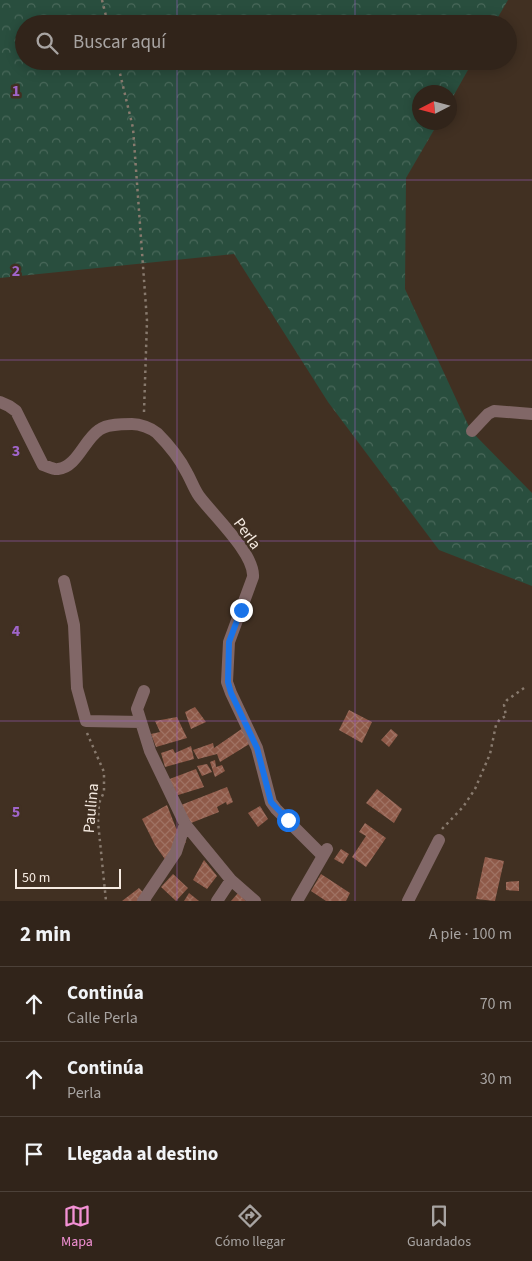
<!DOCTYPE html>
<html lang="es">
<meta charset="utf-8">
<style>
body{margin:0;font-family:"Source Sans 3",sans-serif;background:#392c23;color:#f1f3f6}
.compass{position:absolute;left:412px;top:85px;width:45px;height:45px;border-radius:50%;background:#31241a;box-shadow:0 2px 12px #0003;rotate:264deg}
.scale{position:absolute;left:15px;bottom:12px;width:106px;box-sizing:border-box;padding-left:5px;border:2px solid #f6ebe2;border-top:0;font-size:14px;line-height:18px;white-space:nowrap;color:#f6ebe2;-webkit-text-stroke:4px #413022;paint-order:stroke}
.stop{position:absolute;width:15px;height:15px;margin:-11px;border:4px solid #1a73e8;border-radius:50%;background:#fff}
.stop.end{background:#1a73e8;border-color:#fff;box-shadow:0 1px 5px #0008}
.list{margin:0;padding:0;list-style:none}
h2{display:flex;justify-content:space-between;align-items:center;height:65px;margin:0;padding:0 20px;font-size:21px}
h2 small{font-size:16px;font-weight:400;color:#a8a4a2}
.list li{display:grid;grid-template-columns:32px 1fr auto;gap:15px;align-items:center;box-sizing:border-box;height:75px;padding:0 20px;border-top:1px solid #4c4139}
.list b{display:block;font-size:19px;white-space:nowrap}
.list p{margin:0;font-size:16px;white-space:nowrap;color:#a8a4a2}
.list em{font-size:16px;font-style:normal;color:#a8a4a2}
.icon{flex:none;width:28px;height:28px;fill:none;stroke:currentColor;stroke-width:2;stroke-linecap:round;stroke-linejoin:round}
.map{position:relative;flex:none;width:532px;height:901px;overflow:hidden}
.search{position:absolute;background:#31241a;box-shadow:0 2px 12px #0003;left:15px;right:15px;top:15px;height:55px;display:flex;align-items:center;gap:12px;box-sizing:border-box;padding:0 18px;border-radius:28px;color:#a8a4a2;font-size:19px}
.sheet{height:290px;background:#31241a}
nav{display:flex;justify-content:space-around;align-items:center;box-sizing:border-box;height:70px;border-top:1px solid #4c4139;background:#31241a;font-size:14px;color:#a8a4a2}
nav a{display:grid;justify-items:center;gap:2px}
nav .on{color:#f391d5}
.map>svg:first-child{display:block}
.forest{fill:url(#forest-crowns)}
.building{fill:url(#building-cross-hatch)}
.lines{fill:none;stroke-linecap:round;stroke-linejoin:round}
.path{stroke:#887a6e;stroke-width:2.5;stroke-dasharray:2.5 4;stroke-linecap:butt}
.minor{stroke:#816767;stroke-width:12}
.route{stroke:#1a73e8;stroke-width:6}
.grid{fill:none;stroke:#a065ca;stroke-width:1;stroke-opacity:0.55}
.labels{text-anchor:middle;stroke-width:5;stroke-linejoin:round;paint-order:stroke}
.street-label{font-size:16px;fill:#f6ebe2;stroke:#413022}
.grid-label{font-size:16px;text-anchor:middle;font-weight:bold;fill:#a065ca;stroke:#413022;stroke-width:5;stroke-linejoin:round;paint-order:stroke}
</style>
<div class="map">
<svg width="532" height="901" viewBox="0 0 532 901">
<defs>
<pattern id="forest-crowns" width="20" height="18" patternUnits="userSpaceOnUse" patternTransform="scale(1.25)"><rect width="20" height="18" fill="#294e3e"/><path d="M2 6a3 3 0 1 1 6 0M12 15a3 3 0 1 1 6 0" fill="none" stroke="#49685a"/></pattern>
<pattern id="building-cross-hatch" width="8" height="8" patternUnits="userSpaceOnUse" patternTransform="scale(1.25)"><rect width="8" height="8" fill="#8f5a49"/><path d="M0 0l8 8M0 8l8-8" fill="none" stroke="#9f7263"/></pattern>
</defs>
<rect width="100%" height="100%" fill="#413022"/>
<path class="forest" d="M 0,0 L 508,0 L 494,24 L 24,24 L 24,61 L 473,61 L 450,102 L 450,92 L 420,92 L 420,122 L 438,123 L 406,178 L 405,289 L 471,431 L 532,493 L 532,586 L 439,550 L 328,402 L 234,254 L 0,278 Z"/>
<path class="building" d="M 195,707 L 206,722 L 191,729 L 185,712 Z
M 349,710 L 372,722 L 362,743 L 339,730 Z
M 177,717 L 187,738 L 156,747 L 151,734 L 160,732 L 155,721 Z
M 243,728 L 251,743 L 220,762 L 217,754 L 198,759 L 193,750 L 213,743 L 214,748 Z
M 391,729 L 398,735 L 389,747 L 381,740 Z
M 191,746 L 194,759 L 165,767 L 161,753 L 173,749 L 175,753 Z
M 215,760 L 216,767 L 222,765 L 225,771 L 215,777 L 210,762 Z
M 207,764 L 212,772 L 202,776 L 197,766 Z
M 196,769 L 204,787 L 175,796 L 167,780 Z
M 227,787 L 233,802 L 227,805 L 226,802 L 217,807 L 219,812 L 191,823 L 181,805 Z
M 377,789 L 402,809 L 394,823 L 366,803 Z
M 167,805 L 176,828 L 186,842 L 169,865 L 155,845 L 142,819 Z
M 260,806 L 268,819 L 258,827 L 248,813 Z
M 365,823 L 386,838 L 366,867 L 352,857 L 366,836 L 359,832 Z
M 341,849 L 349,854 L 343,864 L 334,859 Z
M 485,857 L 504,861 L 495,901 L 476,899 Z
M 204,860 L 217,876 L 207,889 L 193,880 Z
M 173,874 L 188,888 L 176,901 L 161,887 Z
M 321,874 L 350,893 L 346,901 L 326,901 L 311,891 Z
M 519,881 L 519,891 L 506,890 L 506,882 Z
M 139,888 L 151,901 L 122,901 Z
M 189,893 L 199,901 L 184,901 Z
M 238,893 L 246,901 L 231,901 Z"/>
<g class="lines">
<path class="path" d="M 102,0 L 108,24
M 117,61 L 133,128 L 147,321 L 144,412
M 87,733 L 104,772 L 104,792 L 99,803 L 98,822 L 106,901
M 442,829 L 463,807 L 475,789 L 490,754 L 496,725 L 500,719 L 506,716 L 504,705 L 507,700 L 524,688"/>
<path class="minor" d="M 0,402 L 9,406 L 16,411 L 43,465 C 47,466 54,470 58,469 C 77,467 84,440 99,430 C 107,424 123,424 132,424 C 140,424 151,428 157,433 C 168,444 180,459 187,473 C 191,480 194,489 199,496 C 213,515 255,554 253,577 L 229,642 L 227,682 L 231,693 L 257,748 L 271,802 L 276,809 L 322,855
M 472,431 L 488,414 L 494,411 L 532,414
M 64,581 L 74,625 L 77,688 L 86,721 L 141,722
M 144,691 L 137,709 L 150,751 L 185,824 L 231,880 L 255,901
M 143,901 L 176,852 L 185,824
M 217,901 L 231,880
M 297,901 L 327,849
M 408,901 L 439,840"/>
</g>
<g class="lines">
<path class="route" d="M 241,610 L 229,642 L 228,682 L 231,693 L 257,748 L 271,802 L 288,820"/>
</g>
<path class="grid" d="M 177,0 L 177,24M 355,0 L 355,24M 177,61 L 177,901M 355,61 L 355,901M 0,180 L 532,180M 0,360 L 532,360M 0,541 L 532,541M 0,721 L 532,721"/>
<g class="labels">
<g class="street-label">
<text transform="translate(248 533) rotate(54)" y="6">Perla</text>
<text transform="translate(90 808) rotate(-85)" y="6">Paulina</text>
</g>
</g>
<g class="grid-label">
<text x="16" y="96">1</text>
<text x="16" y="276">2</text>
<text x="16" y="456">3</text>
<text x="16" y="636">4</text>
<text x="16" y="817">5</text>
</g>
</svg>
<svg class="compass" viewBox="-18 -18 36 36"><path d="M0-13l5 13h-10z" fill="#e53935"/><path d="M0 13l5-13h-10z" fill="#a8a4a2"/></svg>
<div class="scale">50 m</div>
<div class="stop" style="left:288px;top:820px"></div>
<div class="stop end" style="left:241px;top:610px"></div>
<div class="search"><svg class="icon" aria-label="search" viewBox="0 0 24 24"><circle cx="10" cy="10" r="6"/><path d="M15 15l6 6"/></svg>Buscar aquí</div>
</div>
<section class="sheet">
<h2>2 min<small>A pie · 100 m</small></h2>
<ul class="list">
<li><svg class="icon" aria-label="ahead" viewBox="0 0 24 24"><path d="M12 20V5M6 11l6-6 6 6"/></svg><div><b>Continúa</b><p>Calle Perla</p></div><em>70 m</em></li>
<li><svg class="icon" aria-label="ahead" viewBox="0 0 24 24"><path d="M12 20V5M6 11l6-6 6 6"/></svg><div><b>Continúa</b><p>Perla</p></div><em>30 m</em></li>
<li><svg class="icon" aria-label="arrive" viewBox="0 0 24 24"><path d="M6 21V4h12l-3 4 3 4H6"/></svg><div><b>Llegada al destino</b></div></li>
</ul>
</section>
<nav>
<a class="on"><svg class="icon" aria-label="map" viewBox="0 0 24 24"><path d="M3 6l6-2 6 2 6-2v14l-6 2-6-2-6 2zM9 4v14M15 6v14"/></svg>Mapa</a>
<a><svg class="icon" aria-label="directions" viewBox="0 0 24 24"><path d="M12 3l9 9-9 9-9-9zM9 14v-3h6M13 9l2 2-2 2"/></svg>Cómo llegar</a>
<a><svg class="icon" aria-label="saved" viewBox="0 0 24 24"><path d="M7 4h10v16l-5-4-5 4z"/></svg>Guardados</a>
</nav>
